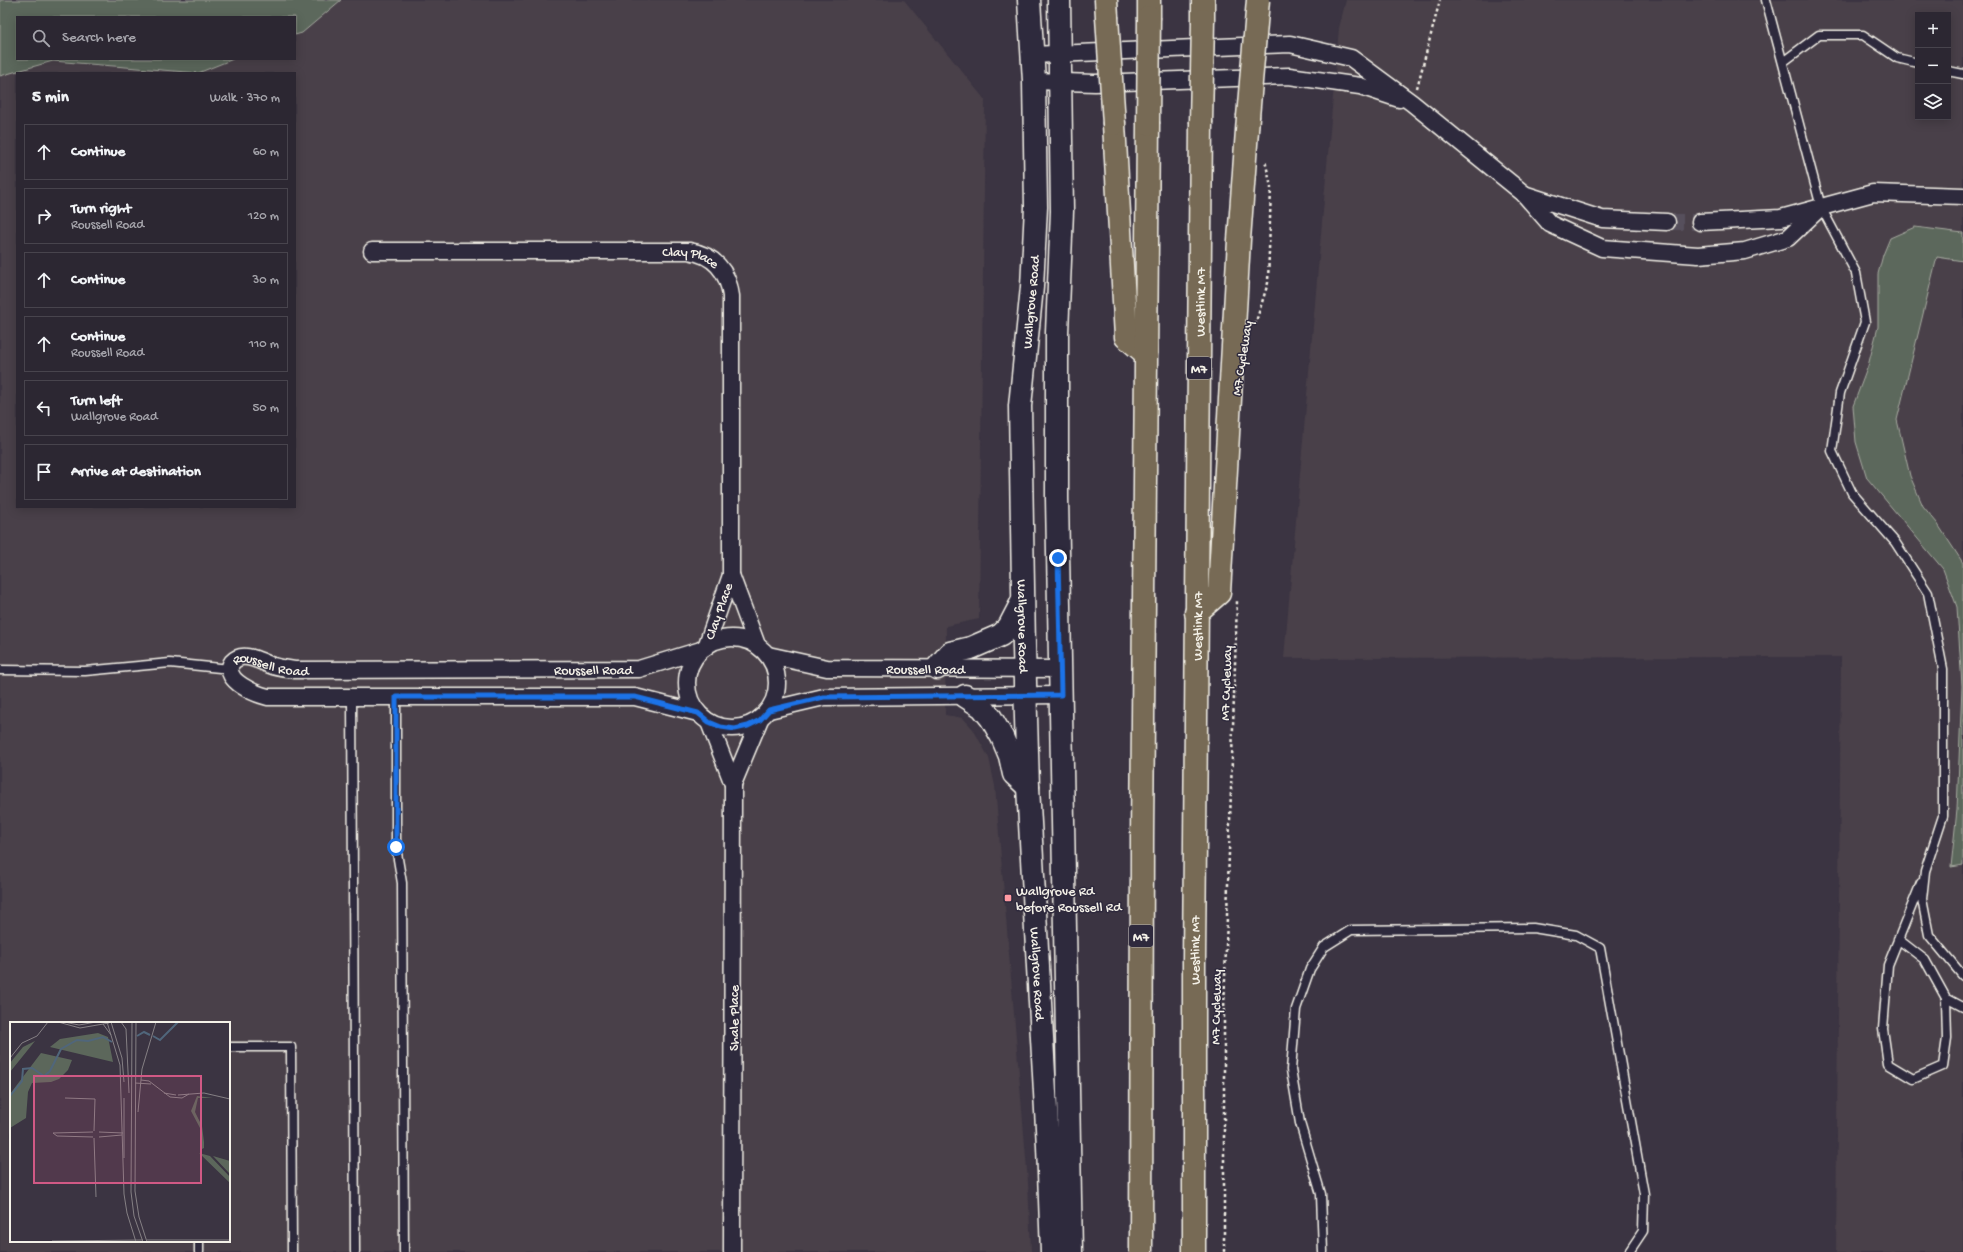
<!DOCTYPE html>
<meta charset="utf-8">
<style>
body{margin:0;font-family:"Gochi Hand",sans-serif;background:#38333e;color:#f1f3f6}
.controls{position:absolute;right:12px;top:12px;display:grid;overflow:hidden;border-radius:0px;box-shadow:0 2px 10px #0003}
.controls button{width:36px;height:36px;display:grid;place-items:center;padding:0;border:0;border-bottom:1px solid #48444d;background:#2c2732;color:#f1f3f6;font:20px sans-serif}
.stop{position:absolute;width:12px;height:12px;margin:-9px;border:3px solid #1a73e8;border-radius:50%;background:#fff}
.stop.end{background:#1a73e8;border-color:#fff;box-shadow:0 1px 4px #0008}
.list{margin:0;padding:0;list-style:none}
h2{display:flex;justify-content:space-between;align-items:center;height:52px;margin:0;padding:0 16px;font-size:17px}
h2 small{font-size:13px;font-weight:400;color:#a6a5ac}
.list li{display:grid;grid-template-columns:26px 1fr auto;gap:12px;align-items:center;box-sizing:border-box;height:56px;margin:0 8px 8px;padding:0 8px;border:1px solid #48444d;border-radius:0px}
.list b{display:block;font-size:15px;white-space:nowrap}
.list p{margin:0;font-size:13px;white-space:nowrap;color:#a6a5ac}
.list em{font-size:13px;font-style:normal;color:#a6a5ac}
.icon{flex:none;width:22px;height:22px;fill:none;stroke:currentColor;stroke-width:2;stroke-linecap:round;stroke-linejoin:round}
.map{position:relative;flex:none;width:1963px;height:1252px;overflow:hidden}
.search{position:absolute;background:#2c2732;box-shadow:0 2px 10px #0003;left:16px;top:16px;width:280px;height:44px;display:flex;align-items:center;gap:10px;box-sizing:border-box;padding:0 14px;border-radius:0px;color:#a6a5ac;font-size:15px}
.panel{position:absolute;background:#2c2732;box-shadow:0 2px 10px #0003;left:16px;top:72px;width:280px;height:436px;border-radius:0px}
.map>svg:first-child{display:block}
.built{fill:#494049;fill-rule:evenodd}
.green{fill:#5c675b;stroke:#a8aca2}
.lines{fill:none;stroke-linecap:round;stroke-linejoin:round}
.minor-tunnel{stroke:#57505b;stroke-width:16;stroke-dasharray:16 8;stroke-linecap:butt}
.service-casing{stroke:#f4f1e8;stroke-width:11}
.minor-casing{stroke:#f4f1e8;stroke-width:19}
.secondary-casing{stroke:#f4f1e8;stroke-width:25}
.motorway-casing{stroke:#f4f1e8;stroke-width:25}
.path{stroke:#f4f1e8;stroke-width:2.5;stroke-dasharray:3 3;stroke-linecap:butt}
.service{stroke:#2f2a3d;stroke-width:8}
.minor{stroke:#2f2a3d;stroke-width:16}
.secondary{stroke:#2f2a3d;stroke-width:22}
.motorway{stroke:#776a54;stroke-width:22}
.motorway-bridge-casing{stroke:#f4f1e8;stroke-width:25;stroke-linecap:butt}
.motorway-bridge{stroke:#776a54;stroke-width:22}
.route{stroke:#1a73e8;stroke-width:5}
.poi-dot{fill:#ff9aa2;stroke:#2f2a3d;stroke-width:1.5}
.labels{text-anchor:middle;stroke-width:3;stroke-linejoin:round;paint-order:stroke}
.shield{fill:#2f2a3d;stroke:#b9b5b5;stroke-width:1}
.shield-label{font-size:13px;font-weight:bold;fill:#f4f1e8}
.street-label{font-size:14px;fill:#f4f1e8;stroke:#2f2a3d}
.poi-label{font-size:14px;fill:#f4f1e8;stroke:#2f2a3d;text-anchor:start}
.inset-river{fill:none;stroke:#50667b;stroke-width:2}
.inset-road{fill:none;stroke:#858084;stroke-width:1}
.view{fill:#d15985;fill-opacity:0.15;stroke:#d15985;stroke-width:2}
.inset-edge{fill:none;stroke:#f4f1e8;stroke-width:2}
</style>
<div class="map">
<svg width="1963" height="1252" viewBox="0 0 1963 1252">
<rect width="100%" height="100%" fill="#3b3442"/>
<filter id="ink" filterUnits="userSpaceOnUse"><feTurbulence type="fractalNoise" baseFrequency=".025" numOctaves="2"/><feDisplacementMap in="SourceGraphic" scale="8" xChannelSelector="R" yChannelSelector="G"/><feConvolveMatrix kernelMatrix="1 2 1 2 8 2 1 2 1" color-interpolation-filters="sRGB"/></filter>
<g filter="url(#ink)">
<path class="built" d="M 341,0 L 904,0 L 985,100 L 979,619 L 946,626 L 945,715 L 963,718 L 973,729 L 989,758 L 995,786 L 1028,1182 L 1031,1252 L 0,1252 L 0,76 L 53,61 L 197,73 L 233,59 L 295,59 L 295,35 L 302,33 ZM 17,73 L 295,73 L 295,507 L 17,507 ZM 11,1023 L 229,1023 L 229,1241 L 11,1241 Z
M 1346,0 L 1963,0 L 1963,1252 L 1836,1252 L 1841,657 L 1284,658 L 1339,28 ZM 1918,15 L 1948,15 L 1948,117 L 1918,117 Z"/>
<path class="green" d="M 0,0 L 341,0 L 302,33 L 295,35 L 295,17 L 17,17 L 17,59 L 233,59 L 198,73 L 53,61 L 0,76 Z
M 1915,227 L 1963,233 L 1963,261 L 1937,257 L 1897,420 L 1910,476 L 1923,506 L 1937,523 L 1963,563 L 1963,865 L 1951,867 L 1957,810 L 1962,686 L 1957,607 L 1943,569 L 1867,478 L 1856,442 L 1853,406 L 1868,366 L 1878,327 L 1878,274 L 1883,255 L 1890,238 Z"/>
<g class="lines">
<path class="minor-tunnel" d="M 1667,222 L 1700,222"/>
<defs>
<path id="service" d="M 1766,0 L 1821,207 L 1856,273 L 1865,322 L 1840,393 L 1832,451 L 1852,493 L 1895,542 L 1928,593 L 1943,669 L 1943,816 L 1925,871 L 1922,899 L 1929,935 L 1963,976
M 1783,62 L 1819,35 L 1863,35 L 1897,58 L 1918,63
M 1948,71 L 1963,74
M 0,670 L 85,671 L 170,663 L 230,669
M 352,697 L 355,1252
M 396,697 L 396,847 L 402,883 L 404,1252
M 1898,939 L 1925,960 L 1946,998 L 1947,1038 L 1943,1066 L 1913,1079 L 1888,1064 L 1883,1029 L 1888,965 L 1921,883
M 1946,998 L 1963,1007
M 229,1047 L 291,1047 L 292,1252
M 199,1252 L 199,1241
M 1323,1252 L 1321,1194 L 1300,1123 L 1291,1070 L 1296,1009 L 1310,969 L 1324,947 L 1351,930 L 1533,928 L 1576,935 L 1600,948 L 1644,1194 L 1643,1231 L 1629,1252"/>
<g id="minor">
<path d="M 1032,55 L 1290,44 L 1351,58 L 1412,103 L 1523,193 L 1550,224 L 1602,248 L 1698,255 L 1745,251 L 1788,238 L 1821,207"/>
<path d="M 1034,81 L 1095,83 L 1289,76 L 1360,86 L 1399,99"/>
<path d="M 1524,194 L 1602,219 L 1667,222"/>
<path d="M 1700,222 L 1781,218 L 1873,193 L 1963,196"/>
<path id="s1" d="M 372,251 L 689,251 C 714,255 728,271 731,296 L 731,575 L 706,647"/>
<path d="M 731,575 L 757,645"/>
<circle cx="732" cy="683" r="45"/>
<path id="s2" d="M 768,655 L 827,668 L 1061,669"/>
<path d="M 769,710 L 824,697 L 1061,695"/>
<path id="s3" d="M 698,713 L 635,697 L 268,697 C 256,694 223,681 231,664 C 233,660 237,658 241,657 C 251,655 264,663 273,666 C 280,668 288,669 295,670 L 639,669 L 701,650"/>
<path d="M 709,722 L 733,784 L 732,1252"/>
<path d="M 733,784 L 760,719"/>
</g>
<g id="secondary">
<path id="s4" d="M 1029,0 L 1034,81 L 1036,207 L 1032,287 L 1020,406 L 1024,647 L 1028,787 L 1048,1146 L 1052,1252"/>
<path d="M 1059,0 L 1062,211 L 1057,333 L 1057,498 L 1071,1252"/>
<path d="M 937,668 L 950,653 L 971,648 L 1001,635 L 1009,627 L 1022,602"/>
<path d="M 965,696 L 982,707 L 991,718 L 1002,737 L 1010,756 L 1014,774 L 1028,787"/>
</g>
<g id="motorway">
<path d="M 1106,0 L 1107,17"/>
<path d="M 1149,17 L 1149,0"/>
<path d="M 1203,20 L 1203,0"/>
<path d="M 1114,124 L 1126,337 L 1146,354"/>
<path d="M 1196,613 L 1219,593 L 1239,240 L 1248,117"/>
<path d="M 1141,1252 L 1142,838 L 1148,124"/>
<path id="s5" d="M 1194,1252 L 1194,961 L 1201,123"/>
</g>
</defs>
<use href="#service" class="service-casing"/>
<use href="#minor" class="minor-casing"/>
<use href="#secondary" class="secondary-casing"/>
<use href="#motorway" class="motorway-casing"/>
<path class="path" d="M 1417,88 L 1440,0
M 1255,325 L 1268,283 L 1271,187 L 1265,160
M 1224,1252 L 1224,1010 L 1237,601"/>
<use href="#service" class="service"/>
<use href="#minor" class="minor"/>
<use href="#secondary" class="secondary"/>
<use href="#motorway" class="motorway"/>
<defs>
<path id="motorway-bridge" d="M 1107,17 L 1114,124
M 1248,117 L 1258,0
M 1201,123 L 1203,20
M 1148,124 L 1149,17"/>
</defs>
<use href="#motorway-bridge" class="motorway-bridge-casing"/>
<use href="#motorway-bridge" class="motorway-bridge"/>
</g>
</g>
<g class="lines" filter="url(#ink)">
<path class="route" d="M 396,847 L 396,697 L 635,697 L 698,713 L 709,722 L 721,727 L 735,729 L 748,726 L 760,720 L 769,710 L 824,697 L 1061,695 L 1058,558"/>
</g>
<rect class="poi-dot" x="1004" y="894" width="8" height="8" rx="2"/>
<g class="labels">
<g class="shield">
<rect x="1187" y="357" width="24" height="22" rx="3"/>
<rect x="1129" y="925" width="24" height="22" rx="3"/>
</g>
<g class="shield-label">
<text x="1199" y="373">M7</text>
<text x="1141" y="941">M7</text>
</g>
<g class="street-label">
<text dy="5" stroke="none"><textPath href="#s1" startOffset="320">Clay Place</textPath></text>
<text transform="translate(1030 302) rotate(-85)" y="5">Wallgrove Road</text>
<text dy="5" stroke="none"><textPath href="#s5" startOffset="950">Westlink M7</textPath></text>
<text transform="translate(1241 358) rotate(-81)" y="5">M7 Cycleway</text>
<text transform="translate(718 611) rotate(-71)" y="5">Clay Place</text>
<text dy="5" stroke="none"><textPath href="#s4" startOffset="627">Wallgrove Road</textPath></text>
<text dy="5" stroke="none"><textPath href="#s5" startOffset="626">Westlink M7</textPath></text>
<text dy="5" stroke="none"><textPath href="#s3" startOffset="530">Roussell Road</textPath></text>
<text dy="5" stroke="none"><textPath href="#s2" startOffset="159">Roussell Road</textPath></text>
<text dy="5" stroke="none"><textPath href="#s3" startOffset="854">Roussell Road</textPath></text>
<text transform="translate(1225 683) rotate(-88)" y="5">M7 Cycleway</text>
<text dy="5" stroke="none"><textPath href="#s5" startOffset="302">Westlink M7</textPath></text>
<text dy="5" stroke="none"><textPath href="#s4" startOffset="975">Wallgrove Road</textPath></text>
<text transform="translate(1215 1007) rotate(-89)" y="5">M7 Cycleway</text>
<text transform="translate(733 1018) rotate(-90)" y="5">Shale Place</text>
</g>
<g class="poi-label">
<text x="1016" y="895">Wallgrove Rd<tspan x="1016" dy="16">before Roussell Rd</tspan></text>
</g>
</g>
<g transform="translate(10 1022)">
<rect width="220" height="220" fill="#3b3442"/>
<path d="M 88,11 L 98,15 L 103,40 L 40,25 L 50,17 ZM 25,19 L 21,24 L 0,50 L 0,41 L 13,25 ZM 31,31 L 62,38 L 58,48 L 49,57 L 41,60 L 22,61 L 18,70 L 16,96 L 0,106 L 0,72 ZM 187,74 L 203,76 L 188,76 L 185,90 L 192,104 L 194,120 L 194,126 L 190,128 L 190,106 L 181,89 ZM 189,131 L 200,134 L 220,155 L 220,161 ZM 203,134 L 220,139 L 220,152 Z" fill="#5c675b"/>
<path class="inset-river" d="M 127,14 L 134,10 L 140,13M 143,14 L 150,18 L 168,0M 0,74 L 12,59 L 13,47 L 22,46 L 34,54 L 40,49 L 51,27 L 67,18 L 78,19 L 93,15 L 102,20"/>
<path class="inset-road" d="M 48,0 L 70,6 L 99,1M 54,0 L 69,3 L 86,0M 97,0 L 110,43 L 114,172 L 117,191 L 126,220M 101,0 L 112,36 L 114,60M 111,0 L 116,7 L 119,71M 122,0 L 121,170 L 124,194 L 133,220M 126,0 L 125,169 L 129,195 L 137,220M 93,2 L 101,13M 0,36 L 12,21 L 27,14 L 38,0M 131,58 L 139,59 L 160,75 L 172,76 L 179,72M 125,61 L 141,62M 154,71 L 166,73M 168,73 L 194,71 L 220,77M 55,76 L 85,77 L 84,109M 114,76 L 114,136M 128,90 L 132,47 L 146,0M 89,110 L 113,111M 43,111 L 83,110M 43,111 L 47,114 L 83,115M 89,115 L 112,113M 84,116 L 86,175M 137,218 L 220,218M 42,219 L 133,218"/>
<path class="view" d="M 24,54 L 191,54 L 191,161 L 24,161 Z"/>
<rect width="220" height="220" class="inset-edge"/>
</g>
</svg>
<div class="controls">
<button>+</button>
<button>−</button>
<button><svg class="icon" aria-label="layers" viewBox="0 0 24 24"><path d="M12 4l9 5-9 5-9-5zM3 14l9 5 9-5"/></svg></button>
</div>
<div class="stop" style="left:396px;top:847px"></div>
<div class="stop end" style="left:1058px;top:558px"></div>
<div class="search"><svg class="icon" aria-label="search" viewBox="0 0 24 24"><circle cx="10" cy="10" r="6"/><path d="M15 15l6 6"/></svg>Search here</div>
<section class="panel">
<h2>5 min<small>Walk · 370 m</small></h2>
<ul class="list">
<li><svg class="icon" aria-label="ahead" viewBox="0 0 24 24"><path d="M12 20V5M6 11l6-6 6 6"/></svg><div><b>Continue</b></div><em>60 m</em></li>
<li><svg class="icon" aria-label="right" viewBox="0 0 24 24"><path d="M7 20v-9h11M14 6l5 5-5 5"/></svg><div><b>Turn right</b><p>Roussell Road</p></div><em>120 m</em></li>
<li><svg class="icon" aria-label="ahead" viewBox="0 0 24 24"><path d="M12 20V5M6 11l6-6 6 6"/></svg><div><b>Continue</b></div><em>30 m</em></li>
<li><svg class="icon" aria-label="ahead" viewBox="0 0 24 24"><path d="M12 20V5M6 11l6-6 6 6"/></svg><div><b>Continue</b><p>Roussell Road</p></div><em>110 m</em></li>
<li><svg class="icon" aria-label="left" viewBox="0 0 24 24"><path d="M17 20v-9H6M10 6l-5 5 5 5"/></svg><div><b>Turn left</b><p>Wallgrove Road</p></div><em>50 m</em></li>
<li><svg class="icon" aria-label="arrive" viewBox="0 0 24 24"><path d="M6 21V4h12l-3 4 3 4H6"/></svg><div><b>Arrive at destination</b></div></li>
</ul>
</section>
</div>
